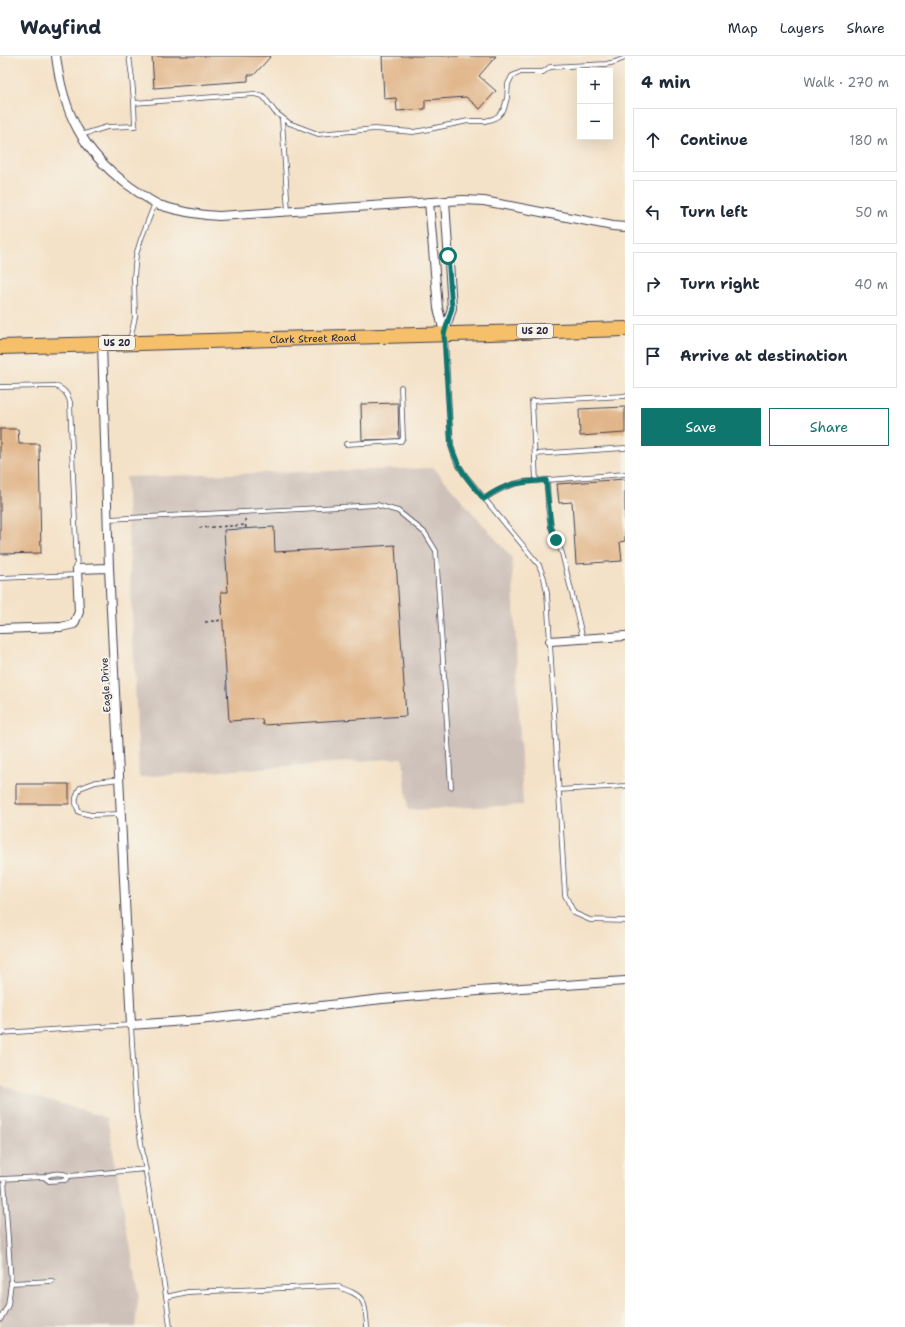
<!DOCTYPE html>
<meta charset="utf-8">
<style>
body{margin:0;font-family:"Shantell Sans",sans-serif;background:#f6f6f7;color:#1f2937}
.controls{position:absolute;right:12px;top:12px;display:grid;overflow:hidden;border-radius:0px;box-shadow:0 4px 16px #0002}
.controls button{width:36px;height:36px;display:grid;place-items:center;padding:0;border:0;border-bottom:1px solid #e0e1e3;background:#fff;color:#1f2937;font:20px sans-serif}
.stop{position:absolute;width:12px;height:12px;margin:-9px;border:3px solid #0f766e;border-radius:50%;background:#fff}
.stop.end{background:#0f766e;border-color:#fff;box-shadow:0 1px 4px #0008}
.list{margin:0;padding:0;list-style:none}
h2{display:flex;justify-content:space-between;align-items:center;height:52px;margin:0;padding:0 16px;font-size:17px}
h2 small{font-size:13px;font-weight:400;color:#747a83}
.list li{display:grid;grid-template-columns:26px 1fr auto;gap:12px;align-items:center;box-sizing:border-box;height:64px;margin:0 8px 8px;padding:0 8px;border:1px solid #e0e1e3;border-radius:0px}
.list b{display:block;font-size:15px;white-space:nowrap}
.list em{font-size:13px;font-style:normal;color:#747a83}
.actions{display:flex;gap:8px;padding:12px 16px}
.actions a{flex:1;padding:9px 0;border:1px solid #0f766e;border-radius:0px;text-align:center;font-size:14px;color:#0f766e}
.actions .main{background:#0f766e;color:#fff}
.icon{flex:none;width:22px;height:22px;fill:none;stroke:currentColor;stroke-width:2;stroke-linecap:round;stroke-linejoin:round}
.map{position:relative;flex:none;width:625px;height:1271px;overflow:hidden}
header{display:flex;align-items:center;gap:24px;box-sizing:border-box;height:56px;padding:0 20px;background:#fff;border-bottom:1px solid #e0e1e3}
header strong{font-size:19px}
nav{display:flex;gap:22px;margin-inline-start:auto;font-size:14px}
main{display:flex}
aside{flex:1;background:#fff}
.map>svg:first-child{display:block}
.industrial{fill:#cec1ba}
.building{fill:#e1b68a}
.lines{fill:none;stroke-linecap:round;stroke-linejoin:round}
.lane-casing{stroke:#423f50;stroke-width:5.5}
.street-casing{stroke:#423f50;stroke-width:10}
.highway-casing{stroke:#423f50;stroke-width:16}
.path{stroke:#423f50;stroke-width:1.5;stroke-dasharray:3 3;stroke-linecap:butt}
.lane{stroke:#fff;stroke-width:4}
.street{stroke:#fff;stroke-width:8}
.highway{stroke:#f6c06b;stroke-width:14}
.route{stroke:#0f766e;stroke-width:5}
.labels{text-anchor:middle;stroke-width:4;stroke-linejoin:round;paint-order:stroke}
.shield{fill:#f7f3e8;stroke:#62616f;stroke-width:1}
.shield-label{font-size:9px;font-weight:bold;fill:#22223b}
.street-label{font-size:10px;fill:#22223b;stroke:#f7f3e8}
</style>
<header>
<strong>Wayfind</strong>
<nav><a>Map</a><a>Layers</a><a>Share</a></nav>
</header>
<main>
<div class="map">
<svg width="625" height="1271" viewBox="0 0 625 1271">
<rect width="100%" height="100%" fill="#f7f3e8"/>
<filter id="ink" filterUnits="userSpaceOnUse"><feTurbulence type="fractalNoise" baseFrequency=".025" numOctaves="2"/><feDisplacementMap in="SourceGraphic" scale="8" xChannelSelector="R" yChannelSelector="G"/><feConvolveMatrix kernelMatrix="1 2 1 2 8 2 1 2 1" color-interpolation-filters="sRGB"/></filter>
<filter id="wash" filterUnits="userSpaceOnUse"><feTurbulence type="fractalNoise" baseFrequency=".012" numOctaves="4" result="noise"/><feDisplacementMap in="SourceGraphic" scale="16" xChannelSelector="R" yChannelSelector="G"/><feGaussianBlur stdDeviation="0.9" result="paint"/><feColorMatrix in="noise" values="0 0 0 0 0 0 0 0 0 0 0 0 0 0 0 0 0 1.4 0 .05"/><feComposite in="paint" operator="in"/></filter>
<g filter="url(#wash)">
<rect width="100%" height="100%" fill="#f4e2c8"/>
<path class="industrial" d="M 434,412 L 512,502 L 523,749 L 408,754 L 403,702 L 139,721 L 126,421 Z
M 0,1029 L 107,1062 L 139,1238 L 135,1271 L 0,1271 Z"/>
<g id="blocks">
<path class="building" d="M 152,0 L 271,0 L 254,19 L 248,19 L 248,25 L 154,32 Z
M 382,0 L 496,0 L 479,20 L 496,35 L 480,53 L 466,41 L 425,44 L 425,53 L 397,55 L 396,42 L 384,43 Z
M 398,347 L 399,383 L 362,384 L 361,348 Z
M 625,351 L 625,377 L 580,380 L 579,353 Z
M 0,373 L 18,373 L 19,388 L 39,388 L 41,497 L 0,498 Z
M 625,423 L 625,485 L 620,486 L 622,505 L 576,508 L 572,446 L 559,447 L 557,428 Z
M 274,471 L 275,496 L 395,489 L 406,660 L 263,669 L 262,663 L 229,665 L 221,536 L 228,536 L 224,474 Z
M 16,728 L 69,728 L 69,748 L 16,748 Z"/>
</g>
</g>
<g filter="url(#ink)">
<use href="#blocks" fill-opacity="0" stroke="#423f50" stroke-width="1"/>
<g class="lines">
<defs>
<path id="lane" d="M 129,0 L 132,22 L 134,47 L 254,38 L 263,40 L 275,56 L 289,67 L 318,78 L 375,73 L 413,76 L 425,74 L 468,65 L 485,65 L 493,63 L 498,60 L 504,53 L 507,42 L 508,28 L 512,20 L 521,16 L 543,16 L 550,11 L 606,8 L 615,6 L 625,2
M 282,63 L 288,156
M 81,79 L 107,71 L 135,70 L 134,47
M 445,280 L 451,390 L 456,405 L 465,419 L 539,509 L 544,522 L 547,537 L 565,839 L 574,857 L 590,864 L 625,865
M 130,284 L 135,261 L 134,221 L 136,199 L 141,183 L 155,147
M 0,331 L 55,330 C 64,333 67,337 70,346 L 77,513
M 346,388 L 401,385 L 403,382 L 401,331
M 535,398 L 625,392
M 547,424 L 548,451 L 551,471 L 562,497 L 583,583
M 536,425 L 532,345 L 625,340
M 484,443 C 497,434 507,429 522,426 L 625,418
M 109,463 L 377,449 L 398,455 L 425,477 L 436,495 L 451,731
M 0,522 L 77,519
M 120,723 L 96,726 L 80,732 C 75,742 74,745 79,756 L 91,759 L 121,758
M 558,734 L 625,730
M 0,977 L 131,969 L 136,1055 L 167,1247 L 170,1271
M 44,1121 L 49,1125 L 65,1124 L 69,1120
M 0,1123 L 44,1121 C 51,1117 62,1116 69,1120 L 146,1113
M 4,1123 L 11,1227 L 52,1225
M 166,1241 L 188,1236 L 336,1230 C 364,1240 365,1242 367,1271
M 0,1264 L 8,1249 L 11,1227"/>
<path id="street" d="M 56,0 C 63,56 82,95 128,129 C 138,136 148,144 159,149 C 178,155 198,159 219,160 L 463,144 L 484,145 L 613,170 L 625,171
M 429,146 L 438,252 L 444,276
M 444,278 L 452,252 L 445,145
M 102,287 L 109,512 L 131,969 L 199,964 L 382,943 L 478,935 L 625,925
M 0,573 L 61,571 L 74,568 L 79,556 L 77,513 L 109,512
M 550,585 L 625,580"/>
<g id="highway">
<path id="s1" d="M 0,291 L 625,273"/>
</g>
</defs>
<use href="#lane" class="lane-casing"/>
<use href="#street" class="street-casing"/>
<use href="#highway" class="highway-casing"/>
<path class="path" d="M 245,463 L 246,473
M 199,472 L 246,469
M 205,566 L 223,564"/>
<use href="#lane" class="lane"/>
<use href="#street" class="street"/>
<use href="#highway" class="highway"/>
</g>
</g>
<g class="lines" filter="url(#ink)">
<path class="route" d="M 448,200 L 452,252 L 444,278 L 451,390 C 458,413 469,425 484,443 C 506,426 520,427 546,424 L 551,471 L 556,484"/>
</g>
<g class="labels">
<g class="shield">
<rect x="517" y="268" width="36" height="14" rx="3"/>
<rect x="99" y="280" width="36" height="14" rx="3"/>
</g>
<g class="shield-label">
<text x="535" y="278">US 20</text>
<text x="117" y="290">US 20</text>
</g>
<g class="street-label">
<text dy="4" stroke="none"><textPath href="#s1" startOffset="313">Clark Street Road</textPath></text>
<text transform="translate(105 629) rotate(-93)" y="4">Eagle Drive</text>
</g>
</g>
</svg>
<div class="controls">
<button>+</button>
<button>−</button>
</div>
<div class="stop" style="left:448px;top:200px"></div>
<div class="stop end" style="left:556px;top:484px"></div>
</div>
<aside>
<h2>4 min<small>Walk · 270 m</small></h2>
<ul class="list">
<li><svg class="icon" aria-label="ahead" viewBox="0 0 24 24"><path d="M12 20V5M6 11l6-6 6 6"/></svg><div><b>Continue</b></div><em>180 m</em></li>
<li><svg class="icon" aria-label="left" viewBox="0 0 24 24"><path d="M17 20v-9H6M10 6l-5 5 5 5"/></svg><div><b>Turn left</b></div><em>50 m</em></li>
<li><svg class="icon" aria-label="right" viewBox="0 0 24 24"><path d="M7 20v-9h11M14 6l5 5-5 5"/></svg><div><b>Turn right</b></div><em>40 m</em></li>
<li><svg class="icon" aria-label="arrive" viewBox="0 0 24 24"><path d="M6 21V4h12l-3 4 3 4H6"/></svg><div><b>Arrive at destination</b></div></li>
</ul>
<div class="actions"><a class="main">Save</a><a>Share</a></div>
</aside>
</main>
